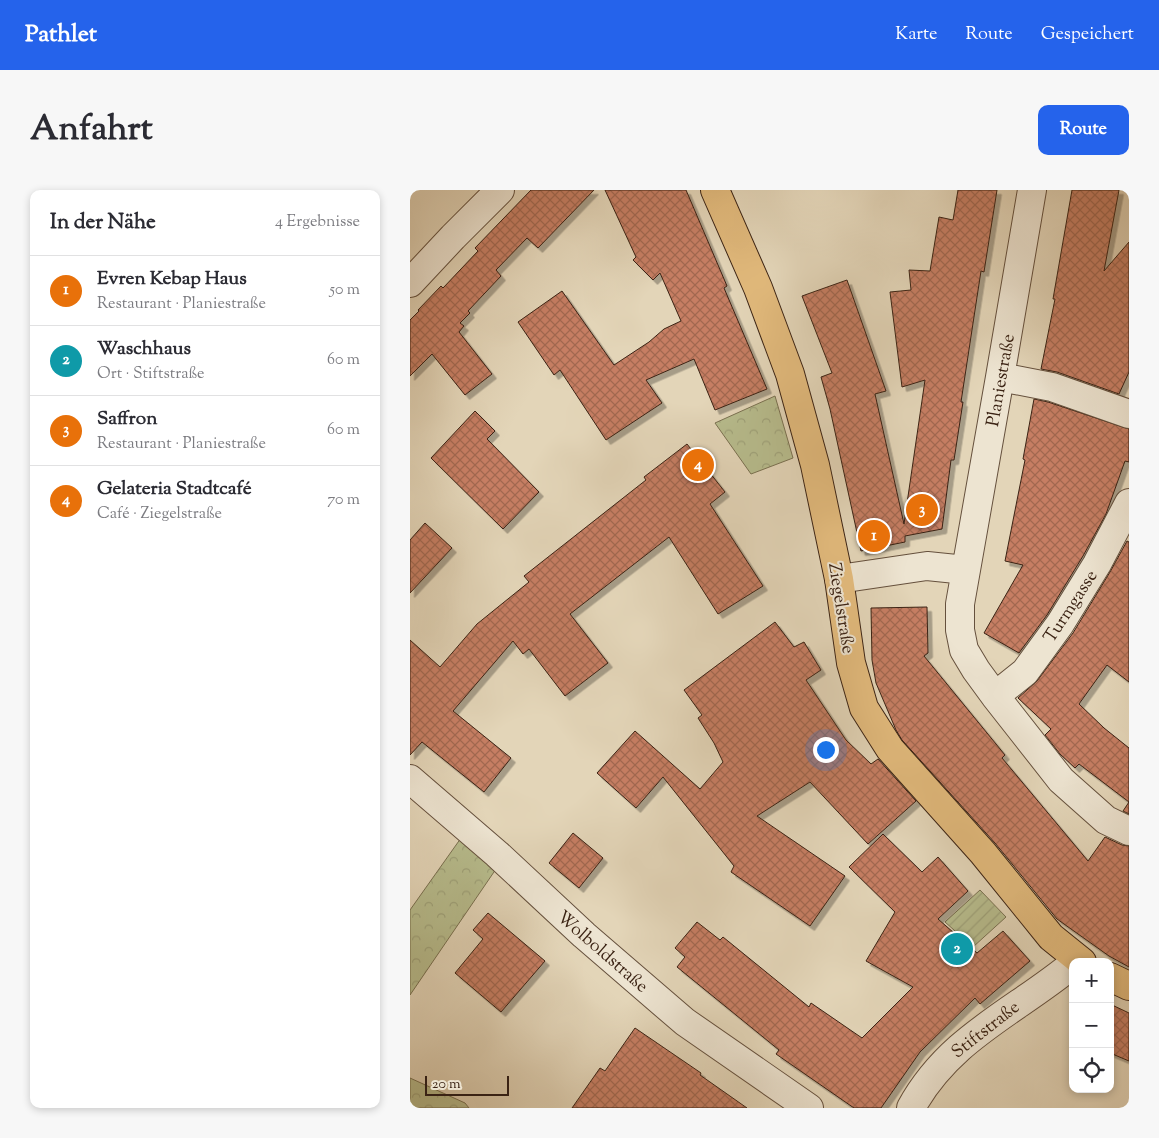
<!DOCTYPE html>
<html lang="de">
<meta charset="utf-8">
<style>
body{margin:0;font-family:"Sorts Mill Goudy",serif;background:#f7f7f7;color:#2b2b33}
.controls{position:absolute;right:15px;bottom:15px;display:grid;overflow:hidden;border-radius:10px;box-shadow:0 2px 8px #0003}
.controls button{width:45px;height:45px;display:grid;place-items:center;padding:0;border:0;border-bottom:1px solid #e1e1e2;background:#fff;color:#2b2b33;font:25px sans-serif}
.scale{position:absolute;left:15px;bottom:12px;width:84px;box-sizing:border-box;padding-left:5px;border:2px solid #3b2314;border-top:0;font-size:14px;line-height:18px;white-space:nowrap;color:#3b2314;-webkit-text-stroke:4px #ede4d1;paint-order:stroke}
.you{position:absolute;left:415px;top:559px;width:18px;height:18px;margin:-12px;border:4px solid #fff;border-radius:50%;background:#1a73e8;box-shadow:0 0 0 8px #1a73e833}
.badge{display:grid;place-items:center;width:32px;height:32px;border-radius:50%;background:#2563eb;color:#fff;font-size:16px;font-weight:700}
.pin{position:absolute;translate:-50% -50%;border:2px solid #fff;box-shadow:0 1px 5px #0006}
.list{margin:0;padding:0;list-style:none}
h2{display:flex;justify-content:space-between;align-items:center;height:65px;margin:0;padding:0 20px;font-size:21px}
h2 small{font-size:16px;font-weight:400;color:#7c7c81}
.list li{display:grid;grid-template-columns:32px 1fr auto;gap:15px;align-items:center;box-sizing:border-box;height:70px;padding:0 20px;border-top:1px solid #e1e1e2}
.list b{display:block;font-size:19px;white-space:nowrap}
.list p{margin:0;font-size:16px;white-space:nowrap;color:#7c7c81}
.list em{font-size:16px;font-style:normal;color:#7c7c81}
.icon{flex:none;width:28px;height:28px;fill:none;stroke:currentColor;stroke-width:2;stroke-linecap:round;stroke-linejoin:round}
.map{position:relative;flex:none;width:719px;height:918px;overflow:hidden;border-radius:10px}
header{display:flex;align-items:center;gap:30px;box-sizing:border-box;height:70px;padding:0 25px;background:#2563eb;color:#fff}
header strong{font-size:24px}
nav{display:flex;gap:28px;margin-inline-start:auto;font-size:18px}
.intro{display:flex;align-items:center;justify-content:space-between;box-sizing:border-box;height:120px;padding:0 30px}
h1{margin:0;font-size:35px}
.button{padding:12px 22px;border-radius:10px;background:#2563eb;color:#fff;font-size:18px;font-weight:700}
main{display:flex;gap:30px;padding:0 30px}
aside{flex:1;background:#fff;border-radius:10px;box-shadow:0 2px 8px #0003}
.map>svg:first-child{display:block}
.park{fill:url(#park-crowns);stroke:#797050}
.garden{fill:url(#garden-furrows);stroke:#797050}
.building{fill:url(#building-cross-hatch);stroke:#3b2314;filter:url(#shadow)}
.lines{fill:none;stroke-linecap:round;stroke-linejoin:round}
.minor-casing{stroke:#65503d;stroke-width:30}
.major-casing{stroke:#3b2314;stroke-width:30}
.minor{stroke:#ede4d1;stroke-width:28}
.major{stroke:#e2ba7c;stroke-width:28}
.labels{text-anchor:middle;stroke-width:4;stroke-linejoin:round;paint-order:stroke}
.street-label{font-size:18px;fill:#3b2314;stroke:#ede4d1}
</style>
<header>
<strong>Pathlet</strong>
<nav><a>Karte</a><a>Route</a><a>Gespeichert</a></nav>
</header>
<div class="intro"><h1>Anfahrt</h1><a class="button">Route</a></div>
<main>
<aside>
<h2>In der Nähe<small>4 Ergebnisse</small></h2>
<ul class="list">
<li><span class="badge" style="background:#e8710a">1</span><div><b>Evren Kebap Haus</b><p>Restaurant · Planiestraße</p></div><em>50 m</em></li>
<li><span class="badge" style="background:#0f9aa8">2</span><div><b>Waschhaus</b><p>Ort · Stiftstraße</p></div><em>60 m</em></li>
<li><span class="badge" style="background:#e8710a">3</span><div><b>Saffron</b><p>Restaurant · Planiestraße</p></div><em>60 m</em></li>
<li><span class="badge" style="background:#e8710a">4</span><div><b>Gelateria Stadtcafé</b><p>Café · Ziegelstraße</p></div><em>70 m</em></li>
</ul>
</aside>
<div class="map">
<svg width="719" height="918" viewBox="0 0 719 918">
<defs>
<pattern id="park-crowns" width="20" height="18" patternUnits="userSpaceOnUse" patternTransform="scale(1.25)"><rect width="20" height="18" fill="#b7bc8d"/><path d="M2 6a3 3 0 1 1 6 0M12 15a3 3 0 1 1 6 0" fill="none" stroke="#9ea179"/></pattern>
<pattern id="garden-furrows" width="10" height="10" patternUnits="userSpaceOnUse" patternTransform="scale(1.25)"><rect width="10" height="10" fill="#b7bc8d"/><path d="M-1 1l2-2M0 10L10 0M9 11l2-2" fill="none" stroke="#9ea179"/></pattern>
<pattern id="building-cross-hatch" width="8" height="8" patternUnits="userSpaceOnUse" patternTransform="scale(1.25)"><rect width="8" height="8" fill="#c67e63"/><path d="M0 0l8 8M0 8l8-8" fill="none" stroke="#a26750"/></pattern>
<filter id="shadow"><feDropShadow dx="4.5" dy="4.5" stdDeviation="0" flood-color="#0004"/></filter>
</defs>
<rect width="100%" height="100%" fill="#e3d5b8"/>
<filter id="stains"><feTurbulence type="fractalNoise" baseFrequency=".004" numOctaves="4"/><feColorMatrix values="0 0 0 0 .2 0 0 0 0 .09 0 0 0 0 .02 0 0 0 .5 -.17"/></filter>
<radialGradient id="worn" r=".72"><stop offset=".6" stop-color="#630" stop-opacity="0"/><stop offset="1" stop-color="#630" stop-opacity=".3"/></radialGradient>
<path class="park" d="M 365,206 L 383,268 L 341,284 L 305,233 Z
M 51,648 L 86,679 L 0,805 L 0,720 Z
M 0,888 L 55,913 L 59,918 L 0,918 Z"/>
<path class="garden" d="M 570,700 L 596,727 L 563,757 L 535,732 Z"/>
<path class="building" d="M 121,0 L 184,0 L 128,58 L 117,48 L 86,80 L 91,86 L 58,121 L 60,123 L 50,133 L 54,136 L 49,142 L 82,184 L 55,205 L 22,164 L 0,186 L 0,130 L 9,121 L 8,120 L 31,96 L 33,98 L 68,61 L 65,58 Z
M 195,0 L 276,0 L 317,96 L 314,98 L 357,199 L 305,220 L 284,169 L 236,190 L 252,213 L 196,250 L 150,180 L 144,185 L 108,132 L 152,101 L 204,175 L 239,152 L 254,139 L 271,131 L 250,83 L 243,90 L 223,70 L 226,67 Z
M 548,0 L 587,0 L 574,82 L 571,81 L 551,212 L 553,212 L 544,270 L 541,270 L 532,339 L 495,346 L 495,352 L 451,361 L 420,219 L 411,187 L 422,183 L 392,106 L 437,90 L 476,201 L 465,204 L 494,334 L 515,190 L 492,197 L 480,102 L 501,100 L 499,80 L 520,81 L 529,27 L 543,30 Z
M 662,0 L 709,0 L 694,81 L 719,52 L 719,182 L 709,204 L 647,182 L 631,179 L 645,109 L 643,109 Z
M 624,209 L 638,212 L 719,239 L 719,272 L 715,271 L 696,324 L 673,366 L 637,425 L 609,463 L 574,443 L 613,375 L 595,371 L 615,270 L 613,269 Z
M 65,221 L 85,241 L 77,249 L 129,302 L 93,339 L 21,268 Z
M 277,254 L 315,302 L 300,314 L 353,396 L 308,424 L 259,347 L 160,424 L 198,473 L 155,506 L 119,459 L 113,464 L 103,451 L 43,521 L 101,568 L 74,602 L 12,552 L 0,565 L 0,450 L 30,477 L 67,434 L 119,392 L 114,386 L 236,290 L 234,287 Z
M 15,333 L 42,358 L 0,403 L 0,350 Z
M 717,351 L 719,352 L 719,492 L 697,475 L 669,514 L 694,538 L 719,558 L 719,624 L 713,621 L 719,612 L 669,574 L 665,578 L 650,564 L 635,545 L 641,539 L 608,508 L 627,491 L 663,443 L 700,382 Z
M 517,417 L 518,463 L 514,466 L 595,565 L 592,568 L 678,671 L 695,647 L 712,655 L 719,656 L 719,777 L 699,766 L 647,729 L 585,653 L 492,550 L 486,540 L 466,493 L 462,470 L 461,418 Z
M 365,432 L 384,457 L 394,452 L 411,480 L 396,490 L 436,550 L 461,574 L 468,569 L 506,611 L 458,654 L 400,592 L 347,626 L 435,686 L 400,736 L 321,682 L 324,676 L 253,587 L 226,618 L 187,583 L 225,541 L 290,599 L 313,572 L 304,553 L 288,528 L 292,525 L 274,500 Z
M 163,643 L 193,668 L 169,698 L 139,673 Z
M 473,644 L 512,682 L 528,667 L 558,701 L 528,729 L 567,763 L 593,741 L 620,771 L 570,814 L 565,808 L 510,862 L 471,918 L 444,918 L 366,864 L 369,860 L 267,777 L 275,767 L 265,758 L 287,732 L 310,750 L 313,747 L 399,817 L 401,813 L 452,848 L 503,797 L 456,771 L 485,722 L 439,677 Z
M 78,723 L 135,771 L 91,822 L 45,783 L 73,749 L 63,740 Z
M 700,814 L 719,823 L 719,871 L 700,863 Z
M 225,838 L 291,883 L 290,885 L 337,918 L 162,918 L 190,878 L 195,881 Z"/>
<g class="lines">
<defs>
<path id="minor" d="M 622,0 L 590,187 L 550,414 L 550,440 L 554,460 L 566,480 L 585,506 L 651,590 L 696,630 L 719,641
M 0,93 L 43,47 L 90,0
M 590,187 L 642,197 L 719,224
M 429,389 L 517,376 L 556,380
M 585,506 L 615,482 L 650,434 L 687,374 L 719,313
M 0,589 L 87,664 L 174,745 L 275,832 L 399,918
M 501,918 C 539,848 605,822 663,774"/>
<path id="major" d="M 305,0 L 348,98 L 380,184 L 405,275 L 429,389 L 441,473 L 454,518 L 480,559 L 573,663 L 641,747 L 672,772
M 700,787 L 719,796"/>
</defs>
<use href="#minor" class="minor-casing"/>
<use href="#major" class="major-casing"/>
<use href="#minor" class="minor"/>
<use href="#major" class="major"/>
</g>
<g class="labels">
<g class="street-label">
<text transform="translate(590 190) rotate(-80)" y="6">Planiestraße</text>
<text transform="translate(660 416) rotate(-57)" y="6">Turmgasse</text>
<text transform="translate(432 418) rotate(81)" y="6">Ziegelstraße</text>
<text transform="translate(193 761) rotate(41)" y="6">Wolboldstraße</text>
<text transform="translate(575 839) rotate(-38)" y="6">Stiftstraße</text>
</g>
</g>
<rect width="100%" height="100%" filter="url(#stains)"/>
<rect width="100%" height="100%" fill="url(#worn)"/>
</svg>
<div class="controls">
<button>+</button>
<button>−</button>
<button><svg class="icon" aria-label="locate" viewBox="0 0 24 24"><circle cx="12" cy="12" r="6"/><path d="M12 2v4M12 18v4M2 12h4M18 12h4"/></svg></button>
</div>
<div class="scale">20 m</div>
<div class="you"></div>
<div class="pin badge" style="left:464px;top:346px;background:#e8710a">1</div>
<div class="pin badge" style="left:547px;top:759px;background:#0f9aa8">2</div>
<div class="pin badge" style="left:512px;top:320px;background:#e8710a">3</div>
<div class="pin badge" style="left:288px;top:275px;background:#e8710a">4</div>
</div>
</main>
